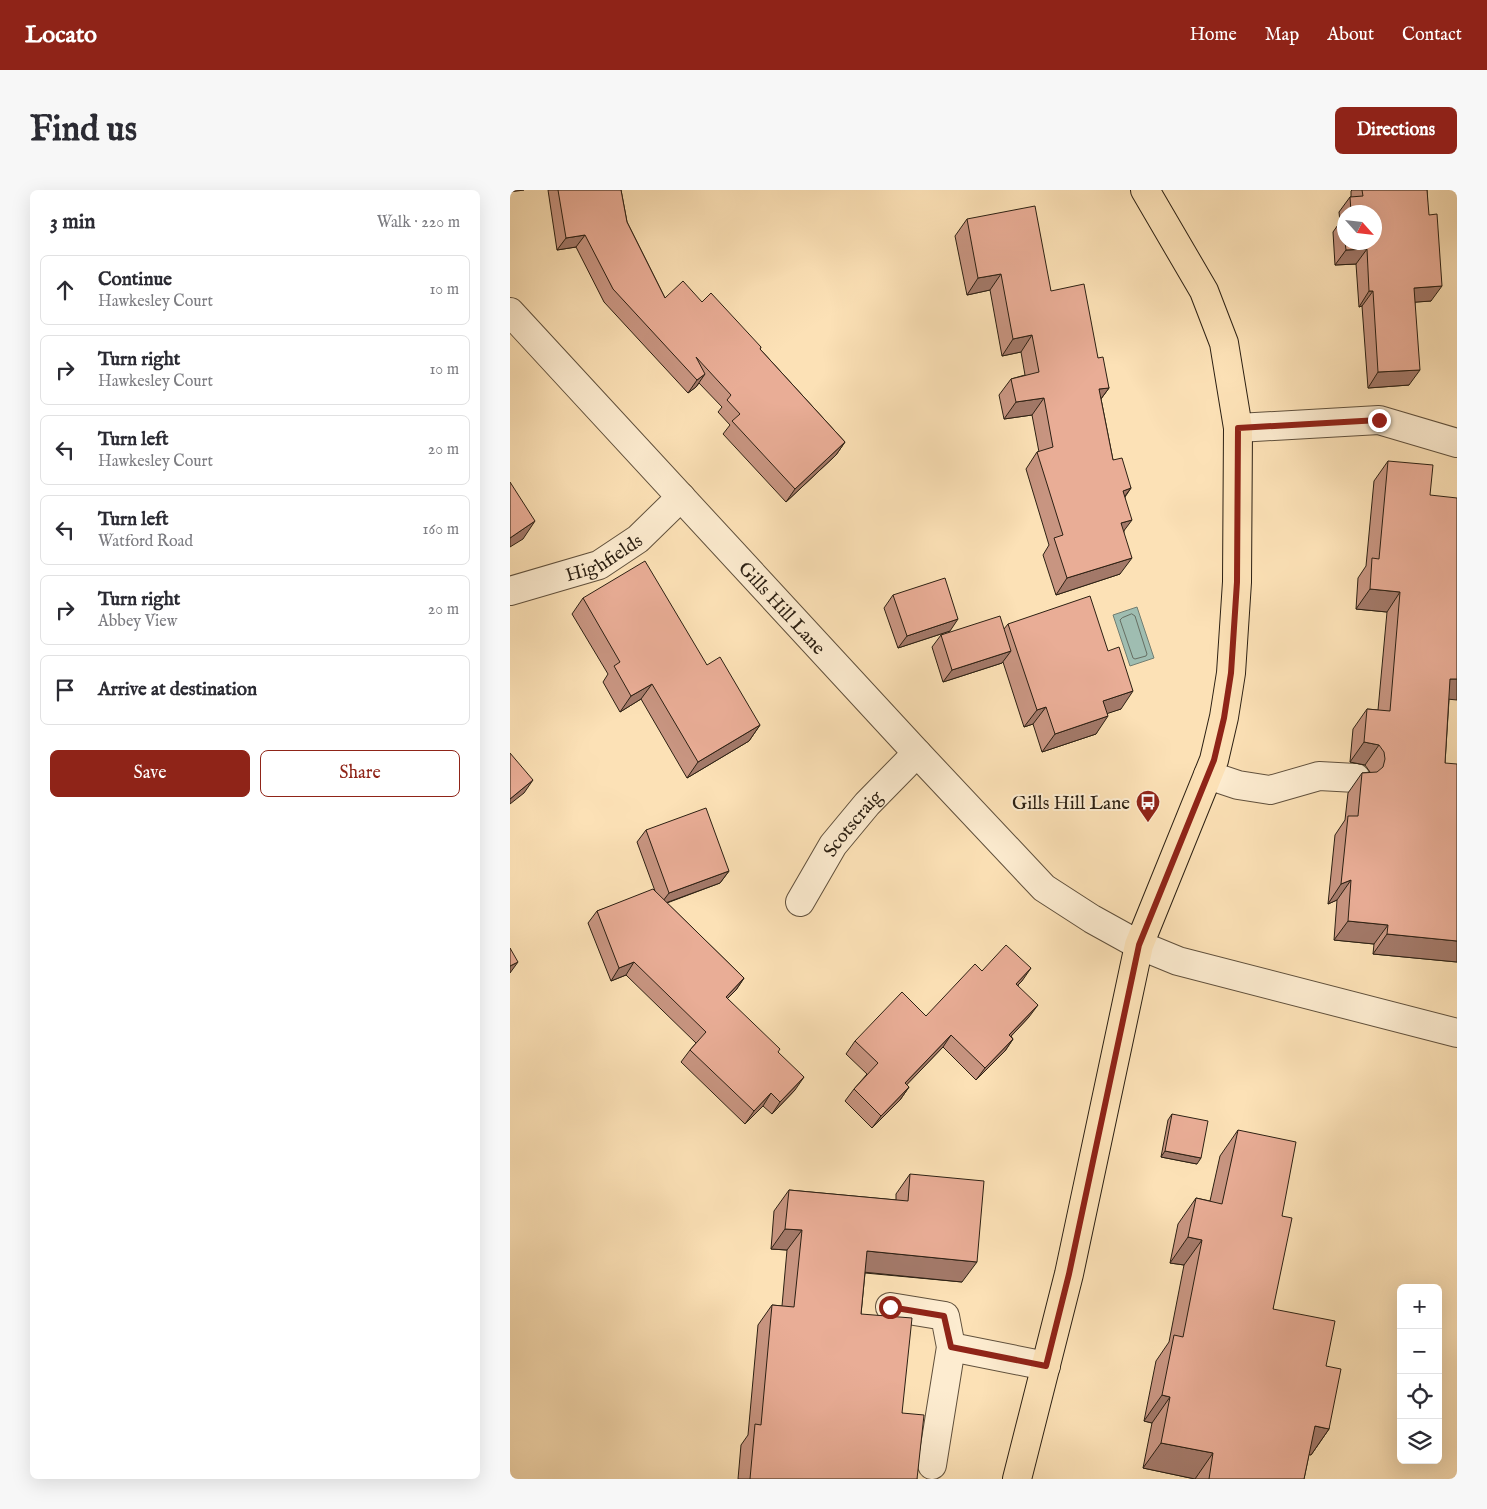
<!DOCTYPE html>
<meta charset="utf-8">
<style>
body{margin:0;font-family:"IM FELL English",serif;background:#f7f7f7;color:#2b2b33}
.controls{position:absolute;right:15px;bottom:15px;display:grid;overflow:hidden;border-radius:8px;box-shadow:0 5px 20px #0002}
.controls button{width:45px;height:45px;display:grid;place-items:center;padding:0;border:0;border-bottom:1px solid #e1e1e2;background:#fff;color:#2b2b33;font:25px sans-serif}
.compass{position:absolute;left:827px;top:15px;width:45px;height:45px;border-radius:50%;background:#fff;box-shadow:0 5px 20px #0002;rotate:117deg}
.stop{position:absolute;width:15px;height:15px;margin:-11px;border:4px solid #8f2418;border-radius:50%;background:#fff}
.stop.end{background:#8f2418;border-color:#fff;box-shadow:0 1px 5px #0008}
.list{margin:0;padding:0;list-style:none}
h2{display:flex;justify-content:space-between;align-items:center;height:65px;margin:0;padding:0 20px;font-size:21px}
h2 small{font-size:16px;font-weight:400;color:#7c7c81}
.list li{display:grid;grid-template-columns:32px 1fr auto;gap:15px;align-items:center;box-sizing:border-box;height:70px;margin:0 10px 10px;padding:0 10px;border:1px solid #e1e1e2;border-radius:8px}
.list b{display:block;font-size:19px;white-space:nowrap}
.list p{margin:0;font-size:16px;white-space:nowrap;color:#7c7c81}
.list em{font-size:16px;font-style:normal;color:#7c7c81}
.actions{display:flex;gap:10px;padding:15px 20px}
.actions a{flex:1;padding:11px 0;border:1px solid #8f2418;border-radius:8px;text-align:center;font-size:18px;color:#8f2418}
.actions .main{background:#8f2418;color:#fff}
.icon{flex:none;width:28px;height:28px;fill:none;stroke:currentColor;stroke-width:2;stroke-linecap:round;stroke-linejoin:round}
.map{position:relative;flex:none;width:947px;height:1289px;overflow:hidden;border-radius:8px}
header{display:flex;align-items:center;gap:30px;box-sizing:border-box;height:70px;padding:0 25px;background:#8f2418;color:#fff}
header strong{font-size:24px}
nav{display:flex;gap:28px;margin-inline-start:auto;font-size:18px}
.intro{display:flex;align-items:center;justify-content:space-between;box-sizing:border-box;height:120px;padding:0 30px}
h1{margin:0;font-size:35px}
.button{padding:12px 22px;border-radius:8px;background:#8f2418;color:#fff;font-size:18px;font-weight:700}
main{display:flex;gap:30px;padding:0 30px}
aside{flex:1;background:#fff;border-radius:8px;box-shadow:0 5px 20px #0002}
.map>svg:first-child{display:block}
.water{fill:#9fbdb1;stroke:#717e72}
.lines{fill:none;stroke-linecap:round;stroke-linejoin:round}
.shore{stroke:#666e62;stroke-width:1}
.minor-casing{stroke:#60503c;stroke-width:30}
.major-casing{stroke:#2c2013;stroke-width:30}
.minor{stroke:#fdecd0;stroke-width:28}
.major{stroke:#fce1b6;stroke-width:28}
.wall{fill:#c89581;stroke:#2c2013;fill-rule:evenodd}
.shaded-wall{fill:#a37969;stroke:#2c2013}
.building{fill:#e9ad96;stroke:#2c2013}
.route{stroke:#8f2418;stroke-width:6}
.labels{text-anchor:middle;stroke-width:4;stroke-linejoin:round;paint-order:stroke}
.street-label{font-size:19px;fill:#2c2013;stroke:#fdecd0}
.poi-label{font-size:19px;fill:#2c2013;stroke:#fdecd0;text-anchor:end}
</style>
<header>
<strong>Locato</strong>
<nav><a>Home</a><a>Map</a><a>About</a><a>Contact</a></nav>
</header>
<div class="intro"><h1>Find us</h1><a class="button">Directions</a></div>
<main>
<aside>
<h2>3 min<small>Walk · 220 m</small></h2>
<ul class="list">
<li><svg class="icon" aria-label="ahead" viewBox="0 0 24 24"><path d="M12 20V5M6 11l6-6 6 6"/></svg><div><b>Continue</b><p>Hawkesley Court</p></div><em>10 m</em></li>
<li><svg class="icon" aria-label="right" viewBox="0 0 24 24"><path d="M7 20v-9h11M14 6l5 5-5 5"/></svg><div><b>Turn right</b><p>Hawkesley Court</p></div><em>10 m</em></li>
<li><svg class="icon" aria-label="left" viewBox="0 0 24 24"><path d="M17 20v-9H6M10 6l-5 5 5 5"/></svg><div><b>Turn left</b><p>Hawkesley Court</p></div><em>20 m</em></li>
<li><svg class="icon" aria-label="left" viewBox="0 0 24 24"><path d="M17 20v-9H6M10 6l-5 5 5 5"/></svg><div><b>Turn left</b><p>Watford Road</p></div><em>160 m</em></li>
<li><svg class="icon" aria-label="right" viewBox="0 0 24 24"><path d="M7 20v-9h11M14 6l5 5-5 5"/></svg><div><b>Turn right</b><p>Abbey View</p></div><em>20 m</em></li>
<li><svg class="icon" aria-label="arrive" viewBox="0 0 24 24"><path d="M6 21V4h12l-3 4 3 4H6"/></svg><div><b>Arrive at destination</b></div></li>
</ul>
<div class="actions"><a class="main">Save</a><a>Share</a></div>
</aside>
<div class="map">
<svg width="947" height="1289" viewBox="0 0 947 1289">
<rect width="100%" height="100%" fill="#fce1b6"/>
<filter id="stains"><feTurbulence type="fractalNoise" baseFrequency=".004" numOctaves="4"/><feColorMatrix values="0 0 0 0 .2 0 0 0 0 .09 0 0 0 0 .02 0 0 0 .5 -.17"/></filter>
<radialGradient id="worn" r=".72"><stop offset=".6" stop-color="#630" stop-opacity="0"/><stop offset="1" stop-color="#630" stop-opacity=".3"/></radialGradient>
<path class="water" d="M 627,417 L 644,468 L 620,476 L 603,425 Z"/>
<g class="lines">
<path class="shore" d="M 622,424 L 625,426 L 637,464 L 636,466 L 625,469 L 623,468 L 610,430 L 612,428 Z"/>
<defs>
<g id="minor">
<path id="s1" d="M 0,122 L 407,563 L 534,698 L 582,729 L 629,755 L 668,771 L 947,843"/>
<path d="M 728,238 L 869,230 L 947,253"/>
<path id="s2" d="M 0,401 L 89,375 L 128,349 L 171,307"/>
<path d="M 698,585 L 728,595 L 760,600 L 809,586 L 846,588"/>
<path id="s3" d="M 290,712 L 323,655 L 357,614 L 407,563"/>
<path d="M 380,1117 L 435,1126 L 441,1157 L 422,1275"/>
<path d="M 441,1157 L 536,1176"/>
</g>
<path id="major" d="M 507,1289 L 559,1084 L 629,755 L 704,570 L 714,527 L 721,483 L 727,392 L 728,238 L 714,153 L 694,101 L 635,0"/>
</defs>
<use href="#minor" class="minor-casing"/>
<use href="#major" class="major-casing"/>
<use href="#minor" class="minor"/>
<use href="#major" class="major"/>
</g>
<path class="wall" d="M 38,0 L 111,0 L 117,32 L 155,108 L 192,112 L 251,157 L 250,159 L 335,252 L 326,265 L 276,312 L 213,244 L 220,235 L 208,222 L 212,217 L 189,193 L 186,197 L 178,203 L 94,112 L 66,57 L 47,60 Z
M 842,0 L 917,0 L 921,111 L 905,112 L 899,195 L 858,198 L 852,116 L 849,117 L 846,74 L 825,75 L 823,42 L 830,32 L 829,22 L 840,7 L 841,7 L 841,1 ZM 834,22 L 864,22 L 864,52 L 834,52 Z
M 457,29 L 541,101 L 588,168 L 599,198 L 591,209 L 603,270 L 621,298 L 615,307 L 614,341 L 610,384 L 546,405 L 533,365 L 539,355 L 516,279 L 527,262 L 529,262 L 522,225 L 494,229 L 489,205 L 501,189 L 515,185 L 511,162 L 492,166 L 480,100 L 457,105 L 445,46 Z
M 878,271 L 920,305 L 939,510 L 935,573 L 947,772 L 863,764 L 864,754 L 824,750 L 827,710 L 818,714 L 825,645 L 835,630 L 838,603 L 852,583 L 860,582 L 855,575 L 840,572 L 843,539 L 857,519 L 868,520 L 877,422 L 846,419 L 848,388 L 856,376 L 864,291 Z
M 383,405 L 440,441 L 388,458 L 374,418 Z
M 73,408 L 197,475 L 250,535 L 239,551 L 177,588 L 131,509 L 110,522 L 93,492 L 98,484 L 62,424 Z
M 498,434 L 611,519 L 597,523 L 586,544 L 532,562 L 523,534 L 514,537 L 493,472 L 492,473 L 433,492 L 422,457 L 431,445 L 494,439 Z
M 136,640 L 219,681 L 210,693 L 157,713 L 234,788 L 226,800 L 217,808 L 268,862 L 285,900 L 262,924 L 253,916 L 235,934 L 171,872 L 180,860 L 186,853 L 116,785 L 101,791 L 78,733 L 87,721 L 145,701 L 127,652 Z
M 472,781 L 512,791 L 508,795 L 519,827 L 501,846 L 503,849 L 495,861 L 466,890 L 433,857 L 396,895 L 399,897 L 390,910 L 362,938 L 335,911 L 344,899 L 357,884 L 336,864 L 345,851 L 416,826 Z
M 662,924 L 687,974 L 651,967 L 658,930 Z
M 728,940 L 772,1026 L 763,1119 L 816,1176 L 819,1239 L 801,1265 L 799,1264 L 794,1289 L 685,1289 L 633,1278 L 642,1233 L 634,1231 L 646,1171 L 659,1152 L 674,1075 L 660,1073 L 668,1034 L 686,1008 L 700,1011 L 710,966 Z
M 400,984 L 452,1092 L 355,1083 L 351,1124 L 392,1223 L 407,1289 L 228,1289 L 231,1255 L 238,1245 L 248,1135 L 262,1115 L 272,1116 L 277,1060 L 261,1059 L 264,1021 L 279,1000 L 386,1010 L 386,1004 Z"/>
<path class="shaded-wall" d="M 0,0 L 14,0 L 0,2 Z
M 75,45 L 66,57 L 47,60 L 56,48 Z
M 857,59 L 846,74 L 825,75 L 836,60 Z
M 491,84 L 480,100 L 457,105 L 468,88 Z
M 932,96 L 921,111 L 894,113 L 904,98 Z
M 859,101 L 863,101 L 852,116 L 849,117 Z
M 522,145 L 511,162 L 492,166 L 503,149 Z
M 910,180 L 899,195 L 858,198 L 868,182 Z
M 195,184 L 186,197 L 178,203 L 187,190 Z
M 599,198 L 587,214 L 589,199 Z
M 534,208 L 522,225 L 494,229 L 506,212 Z
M 335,252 L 326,265 L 276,312 L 285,299 Z
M 621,298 L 609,314 L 613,301 Z
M 622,330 L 610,346 L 611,333 Z
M 25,331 L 13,349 L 0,357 L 0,348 Z
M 622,368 L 610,384 L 546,405 L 557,388 Z
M 860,399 L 890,402 L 877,422 L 846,419 Z
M 448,429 L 440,441 L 388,458 L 397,446 Z
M 501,461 L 492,473 L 433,492 L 442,480 Z
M 940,489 L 947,489 L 947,510 L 927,508 Z
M 142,494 L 131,509 L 110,522 L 121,506 Z
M 623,501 L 611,519 L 581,529 L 593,511 Z
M 536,517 L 523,534 L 514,537 L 527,520 Z
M 598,526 L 586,544 L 532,562 L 545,544 Z
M 250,535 L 239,551 L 177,588 L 188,572 Z
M 854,552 L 869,555 L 855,575 L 840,572 Z
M 23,590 L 14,603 L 0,614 L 0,609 Z
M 219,681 L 210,693 L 150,715 L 159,703 Z
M 841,690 L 827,710 L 818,714 L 831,694 Z
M 838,731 L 878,735 L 864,754 L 824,750 Z
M 877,744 L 947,751 L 947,772 L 863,764 Z
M 8,772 L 0,783 L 0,776 Z
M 124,772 L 116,785 L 101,791 L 109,778 Z
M 521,778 L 512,791 L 497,806 L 506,794 Z
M 234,788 L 226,800 L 207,819 L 216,807 Z
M 528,815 L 519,827 L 491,857 L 499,845 Z
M 441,845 L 433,857 L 386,906 L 395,893 Z
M 503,849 L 495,861 L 466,890 L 475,878 Z
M 294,887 L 285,900 L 262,924 L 270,912 Z
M 399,897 L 390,910 L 362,938 L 371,926 Z
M 261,903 L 253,916 L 235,934 L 244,921 Z
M 655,961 L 691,968 L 687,974 L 651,967 Z
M 275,1039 L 292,1040 L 277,1060 L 261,1059 Z
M 678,1047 L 692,1050 L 674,1075 L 660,1073 Z
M 357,1061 L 467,1072 L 452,1092 L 343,1081 Z
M 652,1205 L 660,1207 L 642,1233 L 634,1231 Z
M 805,1236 L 819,1239 L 801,1265 L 787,1262 Z
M 651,1253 L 703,1263 L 685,1289 L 633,1278 Z"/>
<path class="building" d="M 48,0 L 111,0 L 117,32 L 155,108 L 173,91 L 192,112 L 201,103 L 251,157 L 250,159 L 335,252 L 285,299 L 222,231 L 230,224 L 217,210 L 221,205 L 186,167 L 195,184 L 187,190 L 103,99 L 75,45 L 56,48 Z
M 852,0 L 917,0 L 919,25 L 927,24 L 932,96 L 904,98 L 910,180 L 868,182 L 863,101 L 859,101 L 857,59 L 836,60 L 835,52 L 864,52 L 864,22 L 841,22 L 840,7 L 853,6 Z
M 525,16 L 541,101 L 574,94 L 588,168 L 593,167 L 599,198 L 589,199 L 603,270 L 612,268 L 621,298 L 613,301 L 622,330 L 611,333 L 622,368 L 557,388 L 544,348 L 553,345 L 527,262 L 543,257 L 534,208 L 506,212 L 501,189 L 529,182 L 522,145 L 503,149 L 491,84 L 468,88 L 457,29 Z
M 878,271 L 923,275 L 920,305 L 947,308 L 947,489 L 940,489 L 935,573 L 947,574 L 947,751 L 877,744 L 878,735 L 838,731 L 841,690 L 831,694 L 838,626 L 848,626 L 852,583 L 867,582 L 873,577 L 875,569 L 874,562 L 869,555 L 854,552 L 857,519 L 880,521 L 890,402 L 860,399 L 862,368 L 869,369 Z
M 0,292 L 25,331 L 0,348 Z
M 135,371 L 197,475 L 210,467 L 250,535 L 188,572 L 142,494 L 121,506 L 104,476 L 110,472 L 73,408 Z
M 435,388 L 448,429 L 397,446 L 383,405 Z
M 580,406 L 598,461 L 609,457 L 623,501 L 593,511 L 598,526 L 545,544 L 536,517 L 527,520 L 498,434 Z
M 490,426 L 501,461 L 442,480 L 431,445 Z
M 0,563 L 23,590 L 0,609 Z
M 196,618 L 219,681 L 159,703 L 136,640 Z
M 143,699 L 234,788 L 216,807 L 270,859 L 268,862 L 294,887 L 270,912 L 261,903 L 244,921 L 180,860 L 196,842 L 124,772 L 109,778 L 87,721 Z
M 496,755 L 521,778 L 506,794 L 528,815 L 499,845 L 503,849 L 475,878 L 441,845 L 395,893 L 399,897 L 371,926 L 344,899 L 368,873 L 345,851 L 392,802 L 416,826 L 465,774 L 472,781 Z
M 0,758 L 8,772 L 0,776 Z
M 662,924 L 698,931 L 691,968 L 655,961 Z
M 728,940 L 786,952 L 772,1026 L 782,1028 L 763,1119 L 825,1131 L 816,1176 L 831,1179 L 819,1239 L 805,1236 L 794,1289 L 699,1289 L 703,1263 L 651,1253 L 660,1207 L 652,1205 L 664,1145 L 673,1147 L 692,1050 L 678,1047 L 686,1008 L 712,1014 Z
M 400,984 L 474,991 L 467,1072 L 357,1061 L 351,1124 L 402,1128 L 392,1223 L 414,1225 L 407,1289 L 240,1289 L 245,1234 L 251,1235 L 262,1115 L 284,1117 L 292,1040 L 275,1039 L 279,1000 L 398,1011 Z"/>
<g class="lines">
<path class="route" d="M 380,1117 L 434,1126 L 441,1157 L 536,1176 L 559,1084 L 629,755 L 704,570 L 714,528 L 721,483 L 727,392 L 728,238 L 869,230"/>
</g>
<defs>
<symbol id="bus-pin" viewBox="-11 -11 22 30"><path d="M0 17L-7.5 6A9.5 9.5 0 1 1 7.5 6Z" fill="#8f2418" stroke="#fdecd0"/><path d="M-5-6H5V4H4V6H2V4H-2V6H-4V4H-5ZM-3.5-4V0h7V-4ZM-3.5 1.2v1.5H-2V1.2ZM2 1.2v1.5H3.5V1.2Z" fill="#fff"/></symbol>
</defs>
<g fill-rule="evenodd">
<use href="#bus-pin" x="624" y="598" width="28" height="38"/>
</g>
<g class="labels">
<g class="street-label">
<text dy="7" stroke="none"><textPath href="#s2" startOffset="100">Highfields</textPath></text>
<text dy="7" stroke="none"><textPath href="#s1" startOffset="402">Gills Hill Lane</textPath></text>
<text dy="7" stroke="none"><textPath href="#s3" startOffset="95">Scotscraig</textPath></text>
</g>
<g class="poi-label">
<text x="620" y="619">Gills Hill Lane</text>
</g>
</g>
<rect width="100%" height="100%" filter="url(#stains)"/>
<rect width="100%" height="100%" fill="url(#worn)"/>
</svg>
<div class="controls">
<button>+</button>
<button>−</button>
<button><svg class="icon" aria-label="locate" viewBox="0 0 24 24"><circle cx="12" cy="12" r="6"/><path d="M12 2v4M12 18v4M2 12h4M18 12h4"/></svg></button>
<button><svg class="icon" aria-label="layers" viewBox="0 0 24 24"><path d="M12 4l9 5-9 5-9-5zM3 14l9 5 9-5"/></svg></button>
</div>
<svg class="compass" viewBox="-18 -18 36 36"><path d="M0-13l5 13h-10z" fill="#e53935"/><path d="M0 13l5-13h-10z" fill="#7c7c81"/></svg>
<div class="stop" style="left:380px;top:1117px"></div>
<div class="stop end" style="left:869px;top:230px"></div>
</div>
</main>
